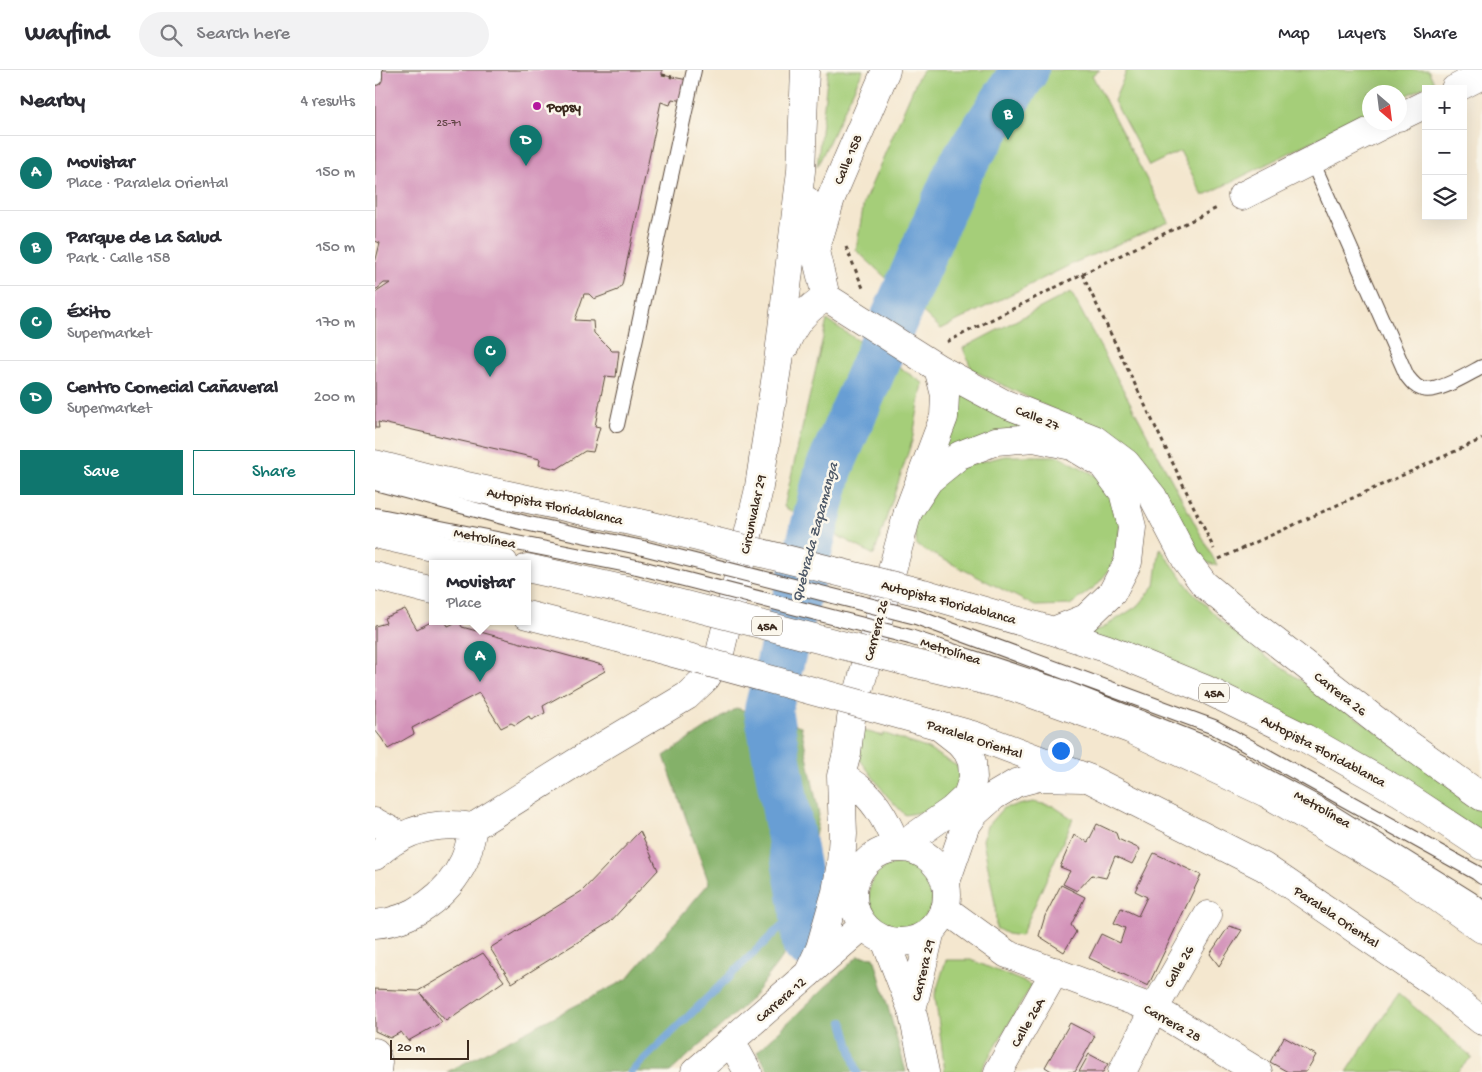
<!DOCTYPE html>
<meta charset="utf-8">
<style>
body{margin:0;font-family:"Gochi Hand",sans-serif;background:#f2f2f3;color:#2b2b33}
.controls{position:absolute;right:15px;top:15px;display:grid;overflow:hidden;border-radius:0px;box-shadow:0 5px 20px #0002}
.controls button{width:45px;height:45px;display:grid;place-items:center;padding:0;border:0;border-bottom:1px solid #e1e1e2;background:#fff;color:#2b2b33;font:25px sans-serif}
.compass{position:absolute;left:987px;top:15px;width:45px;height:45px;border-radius:50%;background:#fff;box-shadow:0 5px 20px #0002;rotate:152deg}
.scale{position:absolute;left:15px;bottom:12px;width:79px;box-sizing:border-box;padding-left:5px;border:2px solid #3b2a1e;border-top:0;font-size:14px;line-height:18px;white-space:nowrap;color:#3b2a1e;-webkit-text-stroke:4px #fbf7ec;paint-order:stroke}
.you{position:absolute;left:685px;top:680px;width:18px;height:18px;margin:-12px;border:4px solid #fff;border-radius:50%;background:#1a73e8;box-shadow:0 0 0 8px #1a73e833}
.badge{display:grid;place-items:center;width:32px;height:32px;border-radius:50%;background:#0f766e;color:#fff;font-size:16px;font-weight:700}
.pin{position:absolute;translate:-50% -41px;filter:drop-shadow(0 1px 2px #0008)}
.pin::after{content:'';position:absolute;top:26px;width:18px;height:15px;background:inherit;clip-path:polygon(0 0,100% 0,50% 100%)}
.popup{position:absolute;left:54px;top:490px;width:102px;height:65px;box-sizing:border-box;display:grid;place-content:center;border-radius:0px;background:#fff;filter:drop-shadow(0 1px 4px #0005);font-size:16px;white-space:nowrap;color:#7c7c81}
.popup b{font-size:19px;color:#2b2b33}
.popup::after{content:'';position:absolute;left:50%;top:100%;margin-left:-10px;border:10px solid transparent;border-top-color:#fff}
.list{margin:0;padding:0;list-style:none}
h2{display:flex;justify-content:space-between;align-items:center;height:65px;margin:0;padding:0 20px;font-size:21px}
h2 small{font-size:16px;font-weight:400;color:#7c7c81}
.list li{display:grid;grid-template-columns:32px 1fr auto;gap:15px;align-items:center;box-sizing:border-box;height:75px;padding:0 20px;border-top:1px solid #e1e1e2}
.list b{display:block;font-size:19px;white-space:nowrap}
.list p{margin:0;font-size:16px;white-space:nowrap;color:#7c7c81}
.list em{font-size:16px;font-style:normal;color:#7c7c81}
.actions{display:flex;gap:10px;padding:15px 20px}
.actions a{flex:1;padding:11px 0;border:1px solid #0f766e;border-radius:0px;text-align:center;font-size:18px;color:#0f766e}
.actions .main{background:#0f766e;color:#fff}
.icon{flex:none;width:28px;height:28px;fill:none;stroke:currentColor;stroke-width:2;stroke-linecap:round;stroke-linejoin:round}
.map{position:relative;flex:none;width:1107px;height:1002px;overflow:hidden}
header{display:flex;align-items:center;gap:30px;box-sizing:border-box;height:70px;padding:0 25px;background:#fff;border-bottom:1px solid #e1e1e2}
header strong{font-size:24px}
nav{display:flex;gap:28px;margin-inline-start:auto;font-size:18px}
.search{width:350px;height:45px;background:#f2f2f3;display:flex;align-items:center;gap:12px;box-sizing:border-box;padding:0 18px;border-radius:28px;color:#7c7c81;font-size:19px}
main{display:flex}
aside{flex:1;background:#fff}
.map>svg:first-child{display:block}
.green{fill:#a5ce79;stroke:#707c4c}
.forest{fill:#84b169;stroke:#606e44}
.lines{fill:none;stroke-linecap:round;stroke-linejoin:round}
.stream{stroke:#679ed4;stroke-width:8}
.river{stroke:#679ed4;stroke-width:48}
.building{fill:#d393b9}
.service-casing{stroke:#574639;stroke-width:16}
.minor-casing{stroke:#574639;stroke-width:29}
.tertiary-casing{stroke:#574639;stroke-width:29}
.trunk-casing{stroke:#574639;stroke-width:29}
.path{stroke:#574639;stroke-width:3;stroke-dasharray:4 4;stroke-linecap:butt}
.service{stroke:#fff;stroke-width:14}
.minor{stroke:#fff;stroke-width:28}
.tertiary{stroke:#fff;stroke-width:28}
.trunk{stroke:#fff;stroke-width:28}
.service-bridge-casing{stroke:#574639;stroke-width:16;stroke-linecap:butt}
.trunk-bridge-casing{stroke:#574639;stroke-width:29;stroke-linecap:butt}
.service-bridge{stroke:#fff;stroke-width:14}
.trunk-bridge{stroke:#fff;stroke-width:28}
.poi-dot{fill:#b5179e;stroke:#fbf7ec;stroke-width:2}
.labels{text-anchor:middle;stroke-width:5;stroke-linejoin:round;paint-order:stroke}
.number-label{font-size:11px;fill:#614445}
.shield{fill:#fbf7ec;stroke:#75685c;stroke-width:1}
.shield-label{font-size:12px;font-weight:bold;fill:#3b2a1e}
.poi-label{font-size:14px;font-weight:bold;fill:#3b2a1e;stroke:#fbf7ec;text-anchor:start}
.street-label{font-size:14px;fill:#3b2a1e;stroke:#fbf7ec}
.water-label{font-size:15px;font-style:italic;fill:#4d5867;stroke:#fbf7ec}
</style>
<header>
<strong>Wayfind</strong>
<div class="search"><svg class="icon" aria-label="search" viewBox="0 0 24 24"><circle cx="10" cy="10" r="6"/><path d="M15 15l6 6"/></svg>Search here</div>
<nav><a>Map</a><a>Layers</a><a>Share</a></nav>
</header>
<main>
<aside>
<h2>Nearby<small>4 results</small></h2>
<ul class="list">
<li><span class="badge">A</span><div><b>Movistar</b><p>Place · Paralela Oriental</p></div><em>150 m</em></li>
<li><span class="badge">B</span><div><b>Parque de La Salud</b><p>Park · Calle 158</p></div><em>150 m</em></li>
<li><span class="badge">C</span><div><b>Éxito</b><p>Supermarket</p></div><em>170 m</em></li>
<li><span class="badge">D</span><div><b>Centro Comecial Cañaveral</b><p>Supermarket</p></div><em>200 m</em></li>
</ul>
<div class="actions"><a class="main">Save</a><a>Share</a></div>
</aside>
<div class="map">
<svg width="1107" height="1002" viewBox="0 0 1107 1002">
<rect width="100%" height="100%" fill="#fbf7ec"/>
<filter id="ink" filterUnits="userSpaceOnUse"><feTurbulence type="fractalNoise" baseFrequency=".02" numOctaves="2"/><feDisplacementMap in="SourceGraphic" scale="10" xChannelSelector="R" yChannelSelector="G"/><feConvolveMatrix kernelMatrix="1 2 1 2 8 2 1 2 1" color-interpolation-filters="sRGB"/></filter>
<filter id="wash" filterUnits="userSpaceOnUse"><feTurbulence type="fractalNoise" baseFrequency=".0096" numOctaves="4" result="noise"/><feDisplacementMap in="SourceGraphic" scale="20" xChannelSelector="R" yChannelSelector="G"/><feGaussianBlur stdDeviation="1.12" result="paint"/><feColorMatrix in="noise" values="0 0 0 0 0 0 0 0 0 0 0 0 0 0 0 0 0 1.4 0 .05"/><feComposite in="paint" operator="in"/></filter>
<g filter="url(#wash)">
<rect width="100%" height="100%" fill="#f4e7cf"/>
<path class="green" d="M 453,0 L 488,0 L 442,97 Z
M 548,0 L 725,0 L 717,5 L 794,152 L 701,192 L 566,259 L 481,180 L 489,132 L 543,7 Z
M 752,0 L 1053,0 L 1059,12 L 1025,29 L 1024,22 L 994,22 L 994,43 L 828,126 L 805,81 L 774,96 L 739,31 Z
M 696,222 L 842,495 L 829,492 L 775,402 L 736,368 L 597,300 L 588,278 Z
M 452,250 L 548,313 L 537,371 L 499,485 L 409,437 Z
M 582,321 L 662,357 L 563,382 Z
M 630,386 L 684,386 L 727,409 L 747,442 L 740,493 L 721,516 L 695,535 L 660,536 L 542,476 L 538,452 L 552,422 L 588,396 Z
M 785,478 L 815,519 L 849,554 L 891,587 L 985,650 L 1107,737 L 1107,766 L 707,562 L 726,559 L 764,535 L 780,515 Z
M 482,659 L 508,666 L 508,663 L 551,678 L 582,696 L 588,712 L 562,739 L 530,745 L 512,726 L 483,687 Z
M 658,732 L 678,736 L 698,749 L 646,866 L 632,864 L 621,858 L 620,834 L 608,770 L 612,756 L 628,738 Z
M494 825a32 32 0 1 1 64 0a32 32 0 1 1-64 0Z
M 571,890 L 596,890 L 657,915 L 605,1002 L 570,1002 L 560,925 Z
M 1023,923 L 1097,987 L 1082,1002 L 972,1002 Z"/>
<path class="forest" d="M 361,638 L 426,656 L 444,745 L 421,869 L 376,929 L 295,1002 L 72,1002 L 252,909 L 334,813 L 289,686 Z
M 483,886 L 499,887 L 531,1002 L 394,1002 L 382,982 Z"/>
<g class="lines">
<path class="stream" d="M 468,952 L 482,1002
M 256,1002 L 428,835"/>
<path class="river" d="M 431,873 L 428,835 L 393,640 L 454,399 L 584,100 L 650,0"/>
</g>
<g id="blocks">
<path class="building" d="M 0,0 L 287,0 L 287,5 L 313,10 L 310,31 L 297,29 L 295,35 L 286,32 L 247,215 L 243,220 L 219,229 L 214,224 L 209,224 L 200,250 L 218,251 L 219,263 L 237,281 L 244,281 L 241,307 L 230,306 L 220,356 L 225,357 L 218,382 L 210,381 L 182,399 L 164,395 L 165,389 L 3,352 L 4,358 L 0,358 L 0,223 L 15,213 L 9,213 L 2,219 L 0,219 L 0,193 L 5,173 L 0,171 Z
M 30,539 L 42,559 L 58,551 L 70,551 L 73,556 L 84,551 L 87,557 L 227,595 L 230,601 L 168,636 L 170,643 L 156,650 L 154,646 L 140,655 L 136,653 L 126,658 L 104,623 L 37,658 L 39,664 L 13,679 L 7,669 L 0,660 L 0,556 L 11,553 L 9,548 Z
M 722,754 L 741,763 L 743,769 L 765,779 L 757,794 L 740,786 L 731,808 L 717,805 L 702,821 L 688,814 L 695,801 L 685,797 L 699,765 L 713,772 Z
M 265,761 L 283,800 L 235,852 L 137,913 L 115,878 L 207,821 Z
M 779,783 L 826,805 L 773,916 L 714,888 L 726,864 L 745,873 L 750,858 L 739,853 L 746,838 L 763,846 L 772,827 L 760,821 Z
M 686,815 L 710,827 L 696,855 L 701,862 L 689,882 L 664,866 L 670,846 Z
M 854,856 L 867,860 L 844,896 L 835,884 Z
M 108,883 L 129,911 L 71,951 L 45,923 L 67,952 L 33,971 L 26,962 L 15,968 L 0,961 L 0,919 L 43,921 Z
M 695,953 L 720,966 L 700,1002 L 678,1002 L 670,997 Z
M 909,967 L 941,985 L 931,1002 L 913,1002 L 895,992 Z
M 714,984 L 733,994 L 728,1002 L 704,1002 Z"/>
</g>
</g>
<g filter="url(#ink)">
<use href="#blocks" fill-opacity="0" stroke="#574639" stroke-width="1"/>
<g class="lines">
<defs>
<path id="service" d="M 0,8 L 0,0
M 937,91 L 1032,306 C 1036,311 1040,317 1047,319 C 1062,324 1093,304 1107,297
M 242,355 L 319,0
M 0,413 L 150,453 L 268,478
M 0,445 L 262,497
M 541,547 L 839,657 L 1102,803 L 1107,807
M 535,567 L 690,618 L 832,674 L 949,737 L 1096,829 L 1107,838"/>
<path id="minor" d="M 1080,19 L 1107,5
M 1024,47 L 1051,34
M 867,126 L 1013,52
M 440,181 L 456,128 L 511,0
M 0,752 L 26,766
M 570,839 L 632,884 L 779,939 L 883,1002
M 510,870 L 537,940 L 550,1002
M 537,940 L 556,860
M 356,971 L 373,1002
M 0,982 L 3,992 L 2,1002
M 623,1002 L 680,901
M 747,1002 L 779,939 L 833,845"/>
<path id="tertiary" d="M 431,130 L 440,181 L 451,227 L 563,298 L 628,333 L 719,369 L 751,393 L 778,427 L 811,490 L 829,514 L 865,544 L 1011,658 L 1107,727
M 410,276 C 419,253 430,240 451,227
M 466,706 C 472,710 479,714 485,719 C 504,734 514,757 523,778 L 577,740 L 592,726 L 598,708 L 597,692 L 592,681 L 584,672 L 561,654
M478 825a47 47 0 1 1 94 0a47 47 0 1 1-94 0Z
M 0,786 C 28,759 61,751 98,757 L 208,688 L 312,626 L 331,608 L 344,587 L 383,423 L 403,292 L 426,101 L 430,0
M 571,812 L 590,757 L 600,743 L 619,726 L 641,713 L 664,707 L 707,708
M 0,854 C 38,851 73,825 89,791 C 94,780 96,768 98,757
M 433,904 L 445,878 L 461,822 L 466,793 L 468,764 L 466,706 L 472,683 L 476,649 L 533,442 L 569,347 L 570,325 L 563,298
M 320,1002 L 489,855"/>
<path id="trunk" d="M 0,394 L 59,409 L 274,455
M 533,442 L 554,410 L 585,385 L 621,371 L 659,368 L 697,376 L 727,394 L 748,422 L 757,457 L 753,492 L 737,523 L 711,548 L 678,561
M 0,464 L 129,493
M 152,498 L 256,521
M 0,506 L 58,521
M 548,523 L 678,561 L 730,578 L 832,620 L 930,668 L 1025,722 L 1107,776
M 152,545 L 243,568
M 529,591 L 641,618 L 755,659 L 891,723 L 1028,803 L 1107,859
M 515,642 L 601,666 L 713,708 L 889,797 L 1062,915 L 1107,951"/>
</defs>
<use href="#service" class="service-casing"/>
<use href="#minor" class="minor-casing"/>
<use href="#tertiary" class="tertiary-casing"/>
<use href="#trunk" class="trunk-casing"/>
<path class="path" d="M 287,5 L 297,7
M 471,177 L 488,218
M 707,204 L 839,479
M 572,272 L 707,204 L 844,137
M 844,489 L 1107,369"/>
<use href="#service" class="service"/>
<use href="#minor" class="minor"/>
<use href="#tertiary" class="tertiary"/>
<use href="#trunk" class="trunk"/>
<defs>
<path id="service-bridge" d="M 268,478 L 541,547
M 262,497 L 535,567"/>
<path id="trunk-bridge" d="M 274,455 L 548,523
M 256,521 L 529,591
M 243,568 L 515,642"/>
</defs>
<use href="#service-bridge" class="service-bridge-casing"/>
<use href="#trunk-bridge" class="trunk-bridge-casing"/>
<use href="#service-bridge" class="service-bridge"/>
<use href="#trunk-bridge" class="trunk-bridge"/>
</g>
</g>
<circle class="poi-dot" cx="162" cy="36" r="5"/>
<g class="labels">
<g class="number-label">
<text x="74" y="56">25-71</text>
</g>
<g class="shield">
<rect x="377" y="546.5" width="30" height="19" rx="4"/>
<rect x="824" y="613.5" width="30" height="19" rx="4"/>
</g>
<g class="shield-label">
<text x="392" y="560">45A</text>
<text x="839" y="627">45A</text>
</g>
<g class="poi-label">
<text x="172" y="41">Popsy</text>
</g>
<g class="street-label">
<text transform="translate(472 89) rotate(-67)" y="5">Calle 158</text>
<text transform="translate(663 347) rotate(22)" y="5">Calle 27</text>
<text transform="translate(180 435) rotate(12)" y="5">Autopista Floridablanca</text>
<text transform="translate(377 444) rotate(-78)" y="5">Circunvalar 29</text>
<text transform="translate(110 467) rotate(11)" y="5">Metrolínea</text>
<text transform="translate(574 531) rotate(15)" y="5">Autopista Floridablanca</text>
<text transform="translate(500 560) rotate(-75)" y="5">Carrera 26</text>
<text transform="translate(576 580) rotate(18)" y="5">Metrolínea</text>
<text transform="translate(966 623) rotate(38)" y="5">Carrera 26</text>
<text transform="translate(600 668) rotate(18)" y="5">Paralela Oriental</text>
<text transform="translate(949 680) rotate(28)" y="5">Autopista Floridablanca</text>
<text transform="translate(948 738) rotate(30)" y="5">Metrolínea</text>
<text transform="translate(962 846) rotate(34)" y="5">Paralela Oriental</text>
<text transform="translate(803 896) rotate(-60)" y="5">Calle 26</text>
<text transform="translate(547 900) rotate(-77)" y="5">Carrera 29</text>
<text transform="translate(405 929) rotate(-41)" y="5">Carrera 12</text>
<text transform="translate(652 952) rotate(-60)" y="5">Calle 26A</text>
<text transform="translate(798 952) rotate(29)" y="5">Carrera 28</text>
</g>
<g class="water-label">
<text transform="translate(439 462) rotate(-75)" y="5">Quebrada Zapamanga</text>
</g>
</g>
</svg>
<div class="controls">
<button>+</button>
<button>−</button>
<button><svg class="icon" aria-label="layers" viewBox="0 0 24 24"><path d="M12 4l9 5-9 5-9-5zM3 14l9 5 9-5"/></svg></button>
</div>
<svg class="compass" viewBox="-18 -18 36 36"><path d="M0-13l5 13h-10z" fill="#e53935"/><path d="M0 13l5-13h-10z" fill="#7c7c81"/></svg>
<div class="scale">20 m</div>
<div class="you"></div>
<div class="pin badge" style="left:105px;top:612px">A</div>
<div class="popup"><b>Movistar</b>Place</div>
<div class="pin badge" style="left:633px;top:70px">B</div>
<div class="pin badge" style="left:115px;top:307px">C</div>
<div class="pin badge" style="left:151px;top:96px">D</div>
</div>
</main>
